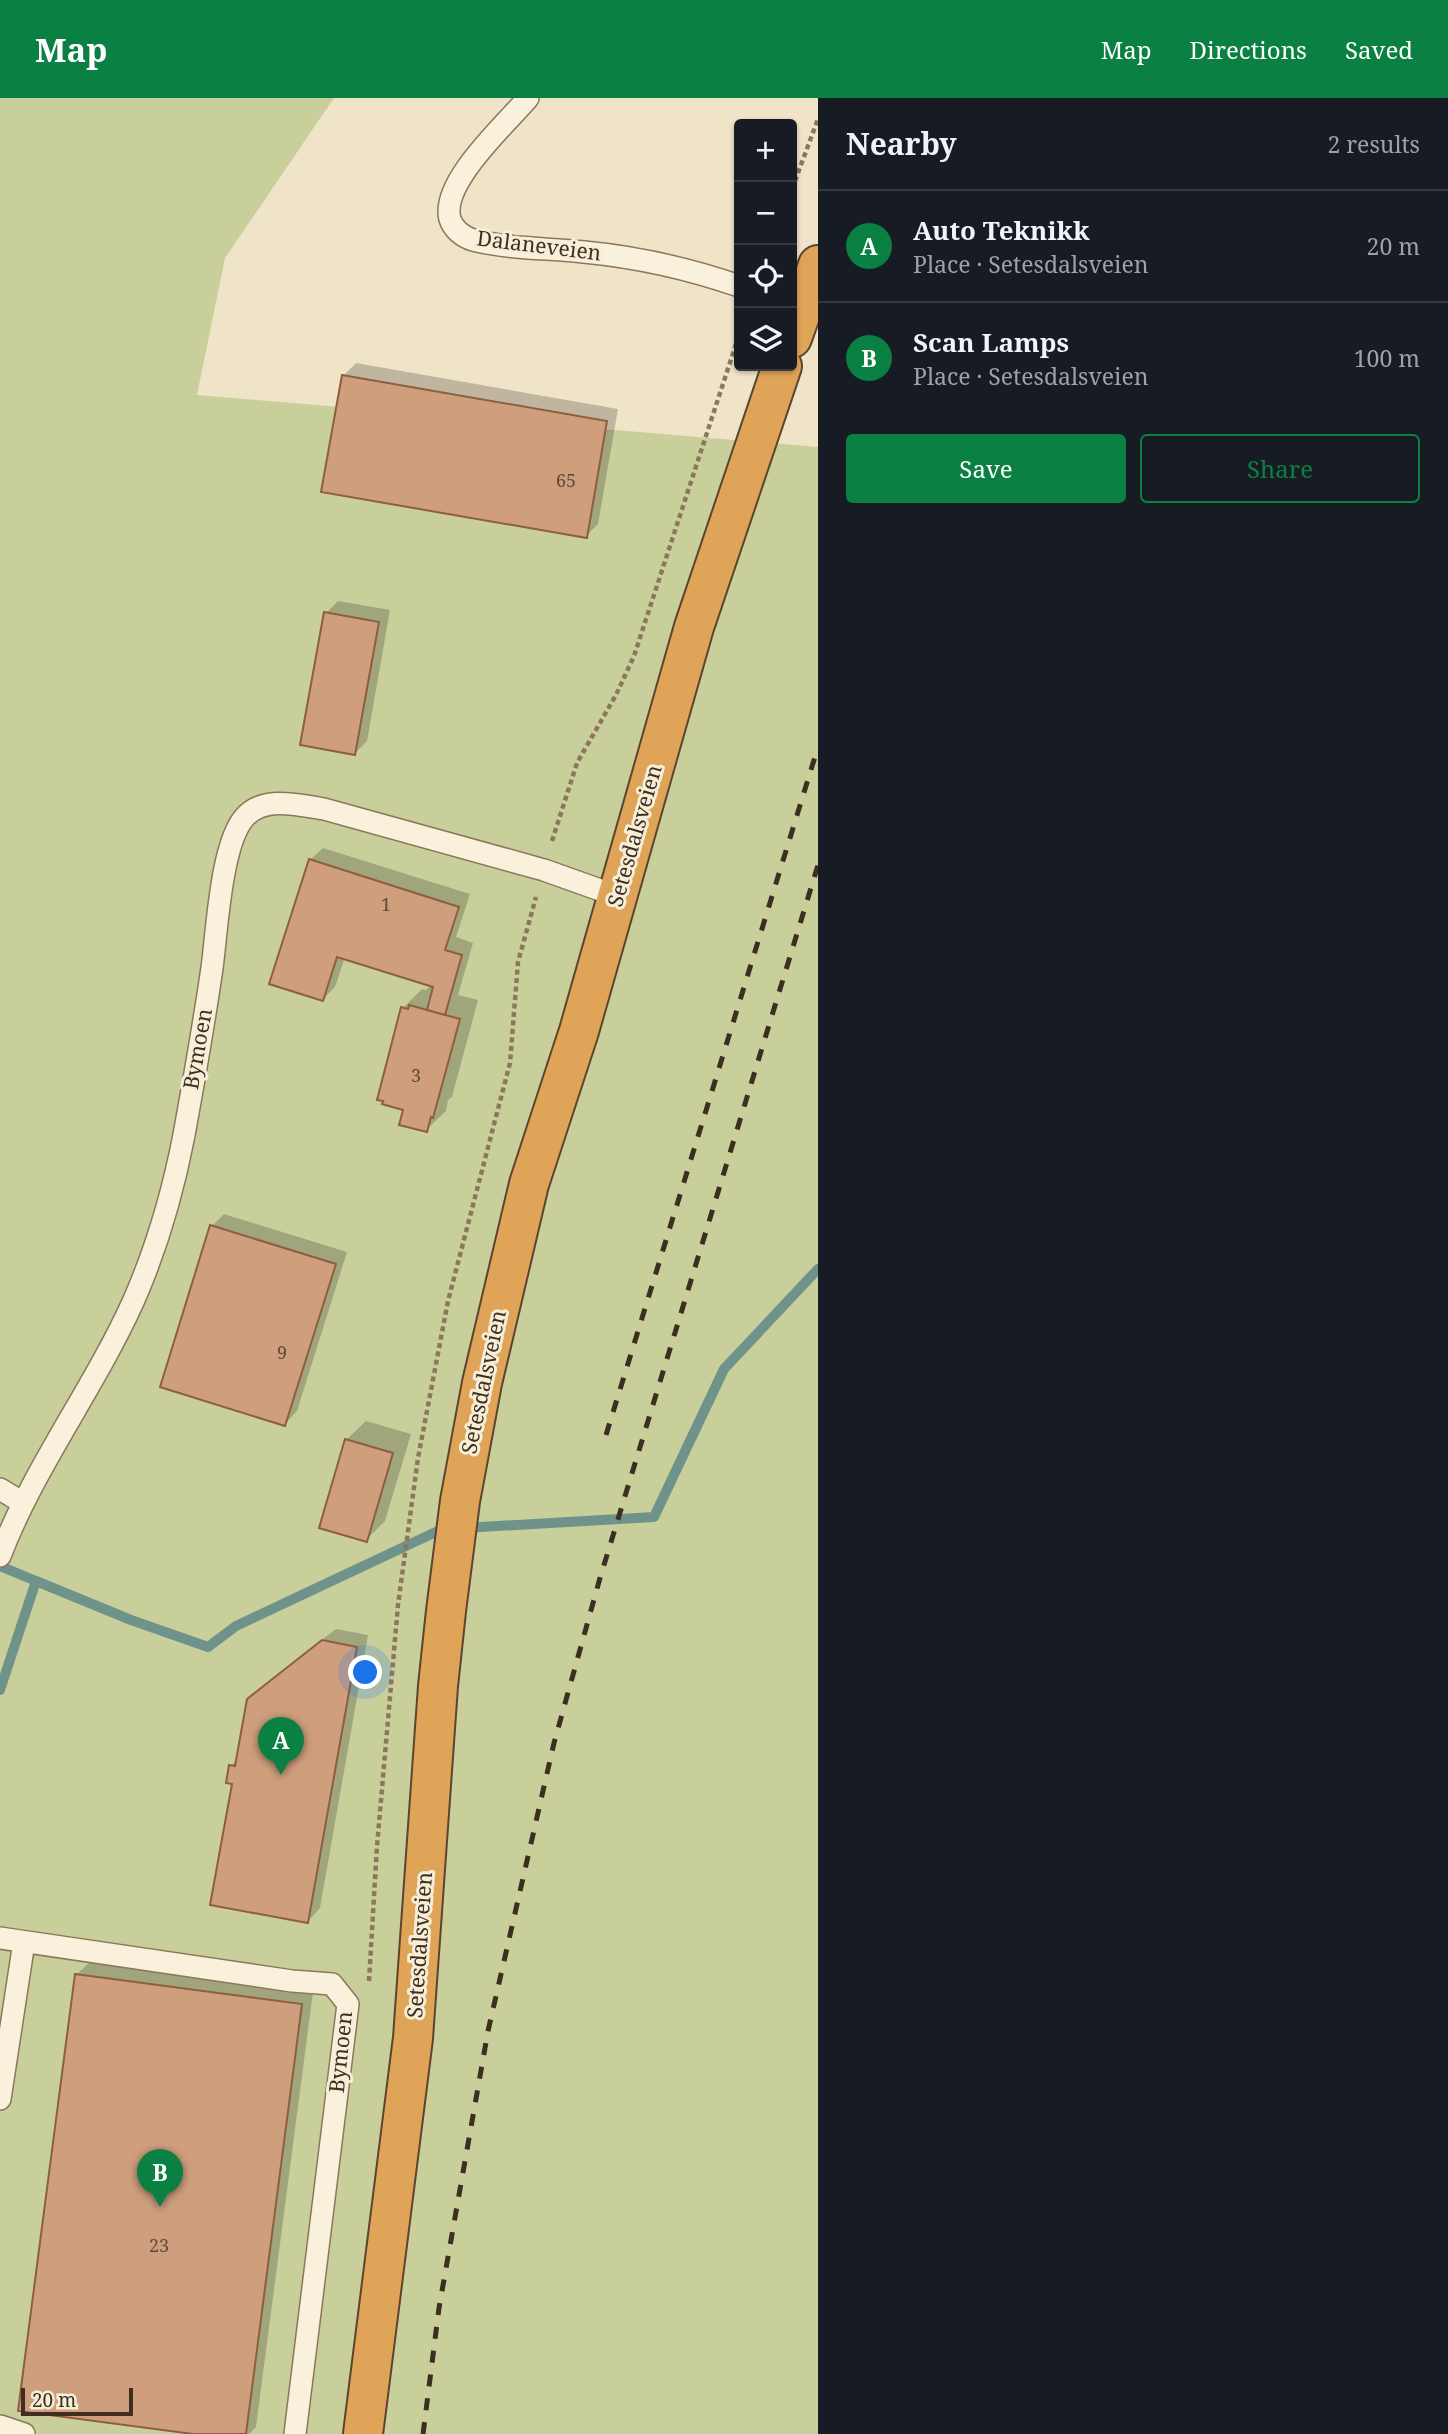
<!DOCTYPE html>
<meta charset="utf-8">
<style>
body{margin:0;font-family:"Noto Serif",serif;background:#242831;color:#f1f3f6}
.controls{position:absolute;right:21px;top:21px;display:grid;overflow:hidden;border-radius:7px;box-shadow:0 2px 5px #0004}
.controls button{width:63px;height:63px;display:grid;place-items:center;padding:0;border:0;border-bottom:2px solid #363941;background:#171b24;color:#f1f3f6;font:35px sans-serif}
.scale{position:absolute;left:21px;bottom:18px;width:112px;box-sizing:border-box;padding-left:7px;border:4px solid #3d2e20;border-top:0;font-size:19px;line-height:24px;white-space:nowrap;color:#3d2e20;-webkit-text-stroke:5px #f7eed8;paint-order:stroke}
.you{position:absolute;left:366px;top:1575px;width:24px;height:24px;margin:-18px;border:5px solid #fff;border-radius:50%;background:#1a73e8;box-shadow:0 0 0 10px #1a73e833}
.badge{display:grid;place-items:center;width:46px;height:46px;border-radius:50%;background:#0b8043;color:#fff;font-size:23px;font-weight:700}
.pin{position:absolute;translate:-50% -58px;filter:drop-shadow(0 2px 4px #0008)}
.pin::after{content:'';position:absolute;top:37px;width:24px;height:21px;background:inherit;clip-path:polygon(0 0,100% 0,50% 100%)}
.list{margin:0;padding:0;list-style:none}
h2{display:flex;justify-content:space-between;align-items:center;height:91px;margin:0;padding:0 28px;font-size:30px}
h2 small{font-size:23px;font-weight:400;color:#9ea1a6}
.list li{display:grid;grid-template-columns:46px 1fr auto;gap:21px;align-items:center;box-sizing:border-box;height:112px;padding:0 28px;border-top:2px solid #363941}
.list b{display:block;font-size:26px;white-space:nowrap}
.list p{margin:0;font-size:23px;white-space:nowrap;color:#9ea1a6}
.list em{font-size:23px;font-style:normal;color:#9ea1a6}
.actions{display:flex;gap:14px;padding:21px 28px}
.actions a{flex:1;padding:16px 0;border:2px solid #0b8043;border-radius:7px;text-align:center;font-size:24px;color:#0b8043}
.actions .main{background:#0b8043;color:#fff}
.icon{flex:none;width:38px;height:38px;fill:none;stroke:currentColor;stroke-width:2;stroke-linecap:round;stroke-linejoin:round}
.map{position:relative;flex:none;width:818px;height:2336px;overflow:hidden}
header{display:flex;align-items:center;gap:42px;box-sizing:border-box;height:98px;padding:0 35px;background:#0b8043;color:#fff}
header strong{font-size:33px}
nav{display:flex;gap:38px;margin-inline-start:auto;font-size:24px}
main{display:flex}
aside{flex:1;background:#171b24}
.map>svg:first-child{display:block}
.green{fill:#c9cf9b}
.shadow{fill:#0003}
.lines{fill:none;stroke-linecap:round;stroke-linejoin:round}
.stream{stroke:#6f938a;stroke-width:10}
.building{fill:#cf9f7d;stroke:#8d5f41;stroke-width:2}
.lane-casing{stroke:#8d765c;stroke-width:24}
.highway-casing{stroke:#5b4430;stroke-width:42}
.path{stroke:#8d765c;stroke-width:4.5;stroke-dasharray:5 3.5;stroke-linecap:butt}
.lane{stroke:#faf1dc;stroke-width:21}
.highway{stroke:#e0a458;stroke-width:38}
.rail{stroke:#3d2e20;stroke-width:5;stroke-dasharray:12 12;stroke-linecap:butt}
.labels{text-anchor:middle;stroke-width:6;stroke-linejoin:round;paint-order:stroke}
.number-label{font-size:18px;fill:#624a37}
.street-label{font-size:21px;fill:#3d2e20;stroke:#f7eed8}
</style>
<header>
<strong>Map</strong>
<nav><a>Map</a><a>Directions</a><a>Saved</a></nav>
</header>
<main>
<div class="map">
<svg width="818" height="2336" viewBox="0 0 818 2336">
<rect width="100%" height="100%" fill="#f0e4c8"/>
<path class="green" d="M 0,0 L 334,0 L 225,160 L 197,297 L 818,349 L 818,2336 L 0,2336 Z"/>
<path class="shadow" d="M 356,265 L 618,311 L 598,426 L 586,438 L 343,278 Z
M 338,503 L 390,512 L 367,643 L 355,655 L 326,515 Z
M 323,750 L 470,796 L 456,839 L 473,845 L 458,897 L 478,902 L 452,999 L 448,1002 L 446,1013 L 426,1032 L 405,1010 L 403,910 L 422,891 L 426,892 L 431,887 L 345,859 L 335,889 L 323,901 L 310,762 Z
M 224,1116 L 347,1154 L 297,1313 L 285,1326 L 212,1128 Z
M 366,1323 L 411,1336 L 385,1423 L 366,1442 L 346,1342 Z
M 336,1531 L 368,1537 L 320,1810 L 308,1823 L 234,1685 L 231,1668 L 238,1661 L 249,1602 L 261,1589 Z
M 89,1865 L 313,1894 L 256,2329 L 249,2336 L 206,2336 L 76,1877 Z"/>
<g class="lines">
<path class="stream" d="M 464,1430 L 654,1419 L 724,1271 L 818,1171
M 0,1468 L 36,1483 L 0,1592
M 36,1483 L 131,1522 L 208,1549 L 236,1528 L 440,1432 L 448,1431"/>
</g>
<path class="building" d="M 342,277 L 607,323 L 587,440 L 321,394 Z
M 324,514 L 379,524 L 355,657 L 300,647 Z
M 309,761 L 459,809 L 445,852 L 462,857 L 445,917 L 427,912 L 433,889 L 337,859 L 323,903 L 269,886 Z
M 409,907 L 460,921 L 433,1020 L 431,1019 L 427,1034 L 399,1027 L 403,1012 L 382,1006 L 383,1003 L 377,1002 L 401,909 L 408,911 Z
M 210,1127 L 336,1166 L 285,1328 L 160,1289 Z
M 345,1341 L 393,1355 L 367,1444 L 319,1430 Z
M 322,1542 L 357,1549 L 308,1825 L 210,1807 L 232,1686 L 226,1685 L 229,1667 L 235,1668 L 247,1601 Z
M 75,1876 L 302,1906 L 246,2336 L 193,2336 L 18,2313 Z"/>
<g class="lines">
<defs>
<path id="lane" d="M 528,0 C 506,26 440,85 450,121 C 453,131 463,139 473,142 C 509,151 547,150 584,154 C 636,159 690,171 739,188
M 0,1391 L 23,1405
M 0,1458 C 34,1369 93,1292 133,1204 C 156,1152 173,1094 184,1037 C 194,982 204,925 212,870 C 217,833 221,747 244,720 C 263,697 299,707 324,711 L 544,772 L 617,798
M 0,1840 L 292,1883 L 332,1886 L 348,1906 L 295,2336
M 0,2001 L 24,1844
M 0,2328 L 24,2336"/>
<path id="highway" d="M 792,240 L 818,167
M 363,2336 L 413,1940 L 438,1588 L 446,1513 L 460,1403 L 482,1285 L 529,1086 L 579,933 L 694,529 L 782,268"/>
</defs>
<use href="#lane" class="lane-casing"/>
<use href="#highway" class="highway-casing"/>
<path class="path" d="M 792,91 L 818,21
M 552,743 L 577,665 L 616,597 L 634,558 L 739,237
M 369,1883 L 377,1748 L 398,1507 L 418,1360 L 448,1203 L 510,965 L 518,864 L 536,799"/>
<use href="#lane" class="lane"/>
<use href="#highway" class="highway"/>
<path class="rail" d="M 606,1337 L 818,649
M 423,2336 L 439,2210 L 488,1933 L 554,1645 L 600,1480 L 818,767"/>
</g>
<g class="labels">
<g class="number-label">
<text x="566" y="389">65</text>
<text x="386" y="813">1</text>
<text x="416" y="984">3</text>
<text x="282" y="1261">9</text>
<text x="159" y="2154">23</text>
</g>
<g class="street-label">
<text transform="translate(539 148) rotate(7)" y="7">Dalaneveien</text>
<text transform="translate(635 738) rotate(-74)" y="7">Setesdalsveien</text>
<text transform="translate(198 951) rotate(-80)" y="7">Bymoen</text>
<text transform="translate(484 1284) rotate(-78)" y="7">Setesdalsveien</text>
<text transform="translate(420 1847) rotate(-86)" y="7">Setesdalsveien</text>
<text transform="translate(341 1954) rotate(-84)" y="7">Bymoen</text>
</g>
</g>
</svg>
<div class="controls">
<button>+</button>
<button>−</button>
<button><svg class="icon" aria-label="locate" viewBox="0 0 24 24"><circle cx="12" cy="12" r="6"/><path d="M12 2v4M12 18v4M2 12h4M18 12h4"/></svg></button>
<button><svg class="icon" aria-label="layers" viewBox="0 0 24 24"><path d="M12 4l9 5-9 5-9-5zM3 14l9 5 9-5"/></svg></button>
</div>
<div class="scale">20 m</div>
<div class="you"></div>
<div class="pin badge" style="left:281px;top:1677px">A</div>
<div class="pin badge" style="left:160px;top:2109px">B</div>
</div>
<aside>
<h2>Nearby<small>2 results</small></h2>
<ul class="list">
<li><span class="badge">A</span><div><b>Auto Teknikk</b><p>Place · Setesdalsveien</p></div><em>20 m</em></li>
<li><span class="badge">B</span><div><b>Scan Lamps</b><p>Place · Setesdalsveien</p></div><em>100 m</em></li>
</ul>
<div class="actions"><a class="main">Save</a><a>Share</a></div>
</aside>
</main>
